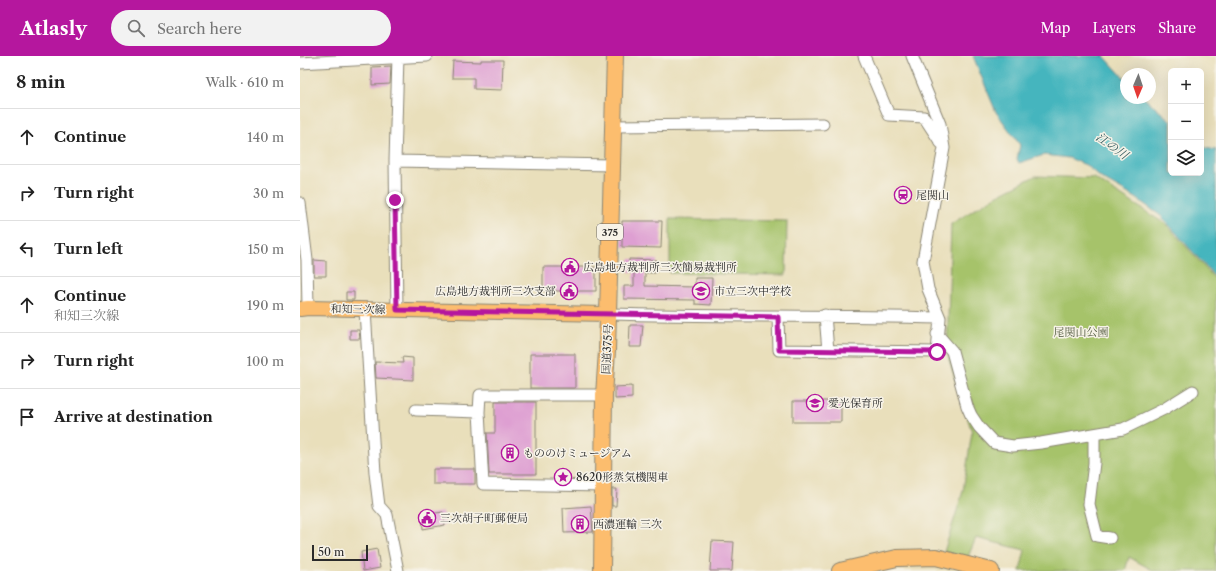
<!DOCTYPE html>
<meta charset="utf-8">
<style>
body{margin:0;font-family:"Libre Caslon Text","Noto Serif JP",serif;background:#f2f2f2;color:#222}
.controls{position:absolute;right:12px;top:12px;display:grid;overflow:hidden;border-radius:6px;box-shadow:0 4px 16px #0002}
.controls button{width:36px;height:36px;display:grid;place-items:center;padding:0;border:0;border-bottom:1px solid #e0e0e0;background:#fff;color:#222;font:20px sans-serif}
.compass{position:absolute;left:820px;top:12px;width:36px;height:36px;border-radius:50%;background:#fff;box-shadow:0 4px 16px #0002;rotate:182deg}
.scale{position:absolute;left:12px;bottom:10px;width:56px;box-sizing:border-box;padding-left:4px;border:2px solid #2b2b2b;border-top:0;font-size:11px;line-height:14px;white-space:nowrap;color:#2b2b2b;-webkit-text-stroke:3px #f7f3e8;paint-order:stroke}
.stop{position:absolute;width:12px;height:12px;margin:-9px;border:3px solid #b5179e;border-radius:50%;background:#fff}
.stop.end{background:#b5179e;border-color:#fff;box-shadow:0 1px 4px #0008}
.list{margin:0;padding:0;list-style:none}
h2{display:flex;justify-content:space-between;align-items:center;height:52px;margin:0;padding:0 16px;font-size:17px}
h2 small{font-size:13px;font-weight:400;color:#767676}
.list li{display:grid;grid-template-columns:26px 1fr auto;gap:12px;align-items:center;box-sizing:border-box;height:56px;padding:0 16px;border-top:1px solid #e0e0e0}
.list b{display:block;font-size:15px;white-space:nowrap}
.list p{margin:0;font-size:13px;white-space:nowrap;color:#767676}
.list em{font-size:13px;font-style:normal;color:#767676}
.icon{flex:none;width:22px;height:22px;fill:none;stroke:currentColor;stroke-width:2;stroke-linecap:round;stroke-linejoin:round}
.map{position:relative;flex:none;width:916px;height:515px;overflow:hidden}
header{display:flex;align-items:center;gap:24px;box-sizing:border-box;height:56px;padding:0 20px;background:#b5179e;color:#fff}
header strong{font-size:19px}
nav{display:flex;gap:22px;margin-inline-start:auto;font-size:14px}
.search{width:280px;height:36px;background:#f2f2f2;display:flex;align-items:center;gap:10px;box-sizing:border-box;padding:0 14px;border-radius:22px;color:#767676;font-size:15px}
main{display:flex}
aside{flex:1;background:#fff}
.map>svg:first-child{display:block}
.green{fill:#a6c36b;stroke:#68774b}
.water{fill:#45b5be;stroke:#387074}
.building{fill:#de9fd2}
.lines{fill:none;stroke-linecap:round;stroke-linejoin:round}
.minor-casing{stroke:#8a8573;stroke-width:13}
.major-casing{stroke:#8a8573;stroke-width:16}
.highway-casing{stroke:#8a8573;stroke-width:18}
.minor{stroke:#fff;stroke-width:11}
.major{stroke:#fcbd6e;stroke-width:14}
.highway{stroke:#fcbd6e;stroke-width:16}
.route{stroke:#b5179e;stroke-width:5}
.labels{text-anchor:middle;stroke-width:3;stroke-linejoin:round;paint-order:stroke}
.shield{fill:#f7f3e8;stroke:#686764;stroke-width:1}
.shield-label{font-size:10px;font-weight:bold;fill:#2b2b2b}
.poi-label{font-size:11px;fill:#2b2b2b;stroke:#f7f3e8;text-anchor:start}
.street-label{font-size:11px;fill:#2b2b2b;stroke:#f7f3e8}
.park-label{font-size:11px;fill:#50593e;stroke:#f7f3e8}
.water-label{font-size:12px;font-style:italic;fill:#345b5e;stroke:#f7f3e8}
</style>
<header>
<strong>Atlasly</strong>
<div class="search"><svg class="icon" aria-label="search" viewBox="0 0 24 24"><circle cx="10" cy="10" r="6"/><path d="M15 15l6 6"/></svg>Search here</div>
<nav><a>Map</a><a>Layers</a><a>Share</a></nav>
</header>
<main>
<aside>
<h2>8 min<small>Walk · 610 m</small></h2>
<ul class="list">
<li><svg class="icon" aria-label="ahead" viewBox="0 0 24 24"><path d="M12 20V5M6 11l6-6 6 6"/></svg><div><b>Continue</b></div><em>140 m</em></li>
<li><svg class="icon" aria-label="right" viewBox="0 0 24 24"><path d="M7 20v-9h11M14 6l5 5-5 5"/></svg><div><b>Turn right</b></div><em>30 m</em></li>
<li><svg class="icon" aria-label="left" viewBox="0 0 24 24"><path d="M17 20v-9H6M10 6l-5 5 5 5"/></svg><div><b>Turn left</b></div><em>150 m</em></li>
<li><svg class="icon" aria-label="ahead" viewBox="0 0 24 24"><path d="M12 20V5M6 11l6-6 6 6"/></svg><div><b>Continue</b><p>和知三次線</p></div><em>190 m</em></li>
<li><svg class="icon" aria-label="right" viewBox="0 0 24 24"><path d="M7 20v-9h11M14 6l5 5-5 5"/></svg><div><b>Turn right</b></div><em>100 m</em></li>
<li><svg class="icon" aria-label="arrive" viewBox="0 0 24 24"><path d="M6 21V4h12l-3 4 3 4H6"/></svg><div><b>Arrive at destination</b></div></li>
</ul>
</aside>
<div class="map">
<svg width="916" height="515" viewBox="0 0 916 515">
<rect width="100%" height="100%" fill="#f7f3e8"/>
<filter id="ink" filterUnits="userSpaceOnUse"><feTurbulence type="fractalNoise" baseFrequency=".025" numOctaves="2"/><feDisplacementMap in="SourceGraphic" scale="8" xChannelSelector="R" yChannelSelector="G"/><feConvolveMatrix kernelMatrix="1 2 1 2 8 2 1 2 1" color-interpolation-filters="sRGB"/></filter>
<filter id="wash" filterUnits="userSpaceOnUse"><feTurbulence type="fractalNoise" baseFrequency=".012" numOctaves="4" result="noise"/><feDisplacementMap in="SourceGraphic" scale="16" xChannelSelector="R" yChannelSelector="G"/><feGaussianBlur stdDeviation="0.9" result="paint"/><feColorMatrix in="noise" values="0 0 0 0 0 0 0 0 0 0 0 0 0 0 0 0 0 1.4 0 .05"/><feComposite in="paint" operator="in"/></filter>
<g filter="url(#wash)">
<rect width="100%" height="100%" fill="#e9dfbb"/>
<path class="green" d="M 735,120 L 794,122 L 867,169 L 916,224 L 916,515 L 854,515 L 829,501 L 825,515 L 720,515 L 725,494 L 676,482 L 667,503 L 644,496 L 663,435 L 672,376 L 647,298 L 651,168 L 696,140 Z
M 370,163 L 487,165 L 486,219 L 370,217 Z"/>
<path class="water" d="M 673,0 L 804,0 L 826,24 L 826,42 L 844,42 L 871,65 L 871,117 L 901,117 L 901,89 L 905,92 L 916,94 L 916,222 L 861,160 L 836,142 L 801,122 L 786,109 L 769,102 L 744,99 L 719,107 L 717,103 L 720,89 L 696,56 Z"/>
<g id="blocks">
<path class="building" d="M 181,4 L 203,4 L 202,34 L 174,33 L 174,22 L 152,22 L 153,5 L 181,6 Z
M 91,10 L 90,28 L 72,29 L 72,11 Z
M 322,165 L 362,165 L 361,192 L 322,191 Z
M 329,203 L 357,204 L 356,217 L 345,217 L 345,230 L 395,231 L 395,222 L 412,222 L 411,249 L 395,248 L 395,244 L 324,243 L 324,230 L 334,230 L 334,216 L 329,216 Z
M 14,204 L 26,205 L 26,220 L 14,220 Z
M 243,211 L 296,211 L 296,235 L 243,235 Z
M 46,236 L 54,236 L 54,244 L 46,244 Z
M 330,269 L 343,269 L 341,291 L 329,291 Z
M 50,274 L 59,274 L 60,283 L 50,283 Z
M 230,298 L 275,298 L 275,332 L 230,332 Z
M 102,301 L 113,302 L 113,324 L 76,322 L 75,306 L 103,307 Z
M 332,330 L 332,342 L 315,343 L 315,331 Z
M 493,345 L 541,345 L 541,366 L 493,366 Z
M 195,346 L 236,346 L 236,418 L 189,418 L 187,377 L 195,377 Z
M 133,413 L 175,413 L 175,428 L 133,428 Z
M 312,433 L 317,433 L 316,450 L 312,450 Z
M 291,450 L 293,476 L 264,477 L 263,452 Z
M 143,456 L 145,469 L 123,473 L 122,459 Z
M 412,485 L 434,486 L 432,515 L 410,515 Z
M 77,493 L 80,512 L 63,515 L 61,496 Z"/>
</g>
</g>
<g filter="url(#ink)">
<use href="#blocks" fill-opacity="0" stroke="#8a8573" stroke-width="1"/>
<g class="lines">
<defs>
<path id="minor" d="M 564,0 L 589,59 L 624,61 L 641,87
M 0,7 L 127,0
M 313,70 L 523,68
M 95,105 L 312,109
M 0,147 L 7,204 L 8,252
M 65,254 L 75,417 L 79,450 L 87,459 L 98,515
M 97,254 L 95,105 L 98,0
M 308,258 C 419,261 529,259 640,262
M 525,259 L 528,295
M 478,261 L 479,294 L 637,296 L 640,262 L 628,233 L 623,205 L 644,92 L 640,68 L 612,0
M 637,278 L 652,295 L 667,350 L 671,359 L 679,371 L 694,387 L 713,390 L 741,387 L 823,373 L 864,353 L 893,335
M 304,339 L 180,339 L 179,356 L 183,428 L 304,430
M 116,354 L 179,356
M 794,379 L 794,407 L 789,448 L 797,480 L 810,482"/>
<path id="major" d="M 0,253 L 8,252 L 308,258"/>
<path id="highway" d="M 302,515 L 304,339 L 307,295 L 315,0
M 540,515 L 597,502 L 636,501 L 691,515"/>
</defs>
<use href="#minor" class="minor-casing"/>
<use href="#major" class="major-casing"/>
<use href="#highway" class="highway-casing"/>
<use href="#minor" class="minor"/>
<use href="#major" class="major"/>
<use href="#highway" class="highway"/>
</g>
</g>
<g class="lines" filter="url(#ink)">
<path class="route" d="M 95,144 L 97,254 L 478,261 L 479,294 L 637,296"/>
</g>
<defs>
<symbol id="station-ring" viewBox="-11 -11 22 22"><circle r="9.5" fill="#f7f3e8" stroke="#b5179e" stroke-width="1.5"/><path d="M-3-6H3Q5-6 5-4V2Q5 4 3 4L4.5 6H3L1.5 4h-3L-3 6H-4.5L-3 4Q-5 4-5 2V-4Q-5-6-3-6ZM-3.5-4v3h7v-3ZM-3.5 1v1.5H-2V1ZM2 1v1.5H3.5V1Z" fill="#b5179e"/></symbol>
<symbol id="civic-ring" viewBox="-11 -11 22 22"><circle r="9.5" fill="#f7f3e8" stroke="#b5179e" stroke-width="1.5"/><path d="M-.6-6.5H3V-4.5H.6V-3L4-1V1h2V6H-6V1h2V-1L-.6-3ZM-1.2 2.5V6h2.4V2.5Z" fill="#b5179e"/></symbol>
<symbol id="school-ring" viewBox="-11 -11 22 22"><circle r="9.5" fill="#f7f3e8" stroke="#b5179e" stroke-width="1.5"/><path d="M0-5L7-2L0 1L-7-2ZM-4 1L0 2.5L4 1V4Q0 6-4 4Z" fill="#b5179e"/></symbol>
<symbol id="building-ring" viewBox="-11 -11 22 22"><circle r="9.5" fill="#f7f3e8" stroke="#b5179e" stroke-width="1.5"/><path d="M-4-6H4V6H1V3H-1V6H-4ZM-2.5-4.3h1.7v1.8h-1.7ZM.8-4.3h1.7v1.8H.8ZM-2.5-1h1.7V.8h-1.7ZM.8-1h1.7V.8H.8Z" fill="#b5179e"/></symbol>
<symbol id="sight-ring" viewBox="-11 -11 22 22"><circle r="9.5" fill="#f7f3e8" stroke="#b5179e" stroke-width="1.5"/><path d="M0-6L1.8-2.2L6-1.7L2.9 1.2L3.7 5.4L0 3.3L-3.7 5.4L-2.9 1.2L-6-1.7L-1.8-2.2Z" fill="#b5179e"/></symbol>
</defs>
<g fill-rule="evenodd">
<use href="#station-ring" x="593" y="129" width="20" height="20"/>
<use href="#civic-ring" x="260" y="201" width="20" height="20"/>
<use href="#civic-ring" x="259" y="225" width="20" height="20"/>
<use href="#school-ring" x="391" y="225" width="20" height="20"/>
<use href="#school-ring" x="505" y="337" width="20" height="20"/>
<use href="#building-ring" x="200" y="387" width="20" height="20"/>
<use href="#sight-ring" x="253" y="411" width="20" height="20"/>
<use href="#civic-ring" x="117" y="452" width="20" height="20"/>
<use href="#building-ring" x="270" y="458" width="20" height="20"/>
</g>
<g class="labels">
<rect class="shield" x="297" y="168" width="26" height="16" rx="3"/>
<g class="shield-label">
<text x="310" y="180">375</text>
</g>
<g class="poi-label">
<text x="616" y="143">尾関山</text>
<text x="283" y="215">広島地方裁判所三次簡易裁判所</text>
<text x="256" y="239" text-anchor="end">広島地方裁判所三次支部</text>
<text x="414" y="239">市立三次中学校</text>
<text x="528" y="351">愛光保育所</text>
<text x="223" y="401">もののけミュージアム</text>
<text x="276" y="425">8620形蒸気機関車</text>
<text x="140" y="466">三次胡子町郵便局</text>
<text x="293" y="472">西濃運輸 三次</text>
</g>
<g class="street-label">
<text transform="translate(58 253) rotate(1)" y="4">和知三次線</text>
<text transform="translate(307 293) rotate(-87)" y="4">国道375号</text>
</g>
<g class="park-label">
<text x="781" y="280">尾関山公園</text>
</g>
<g class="water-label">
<text transform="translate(812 90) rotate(36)" y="4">江の川</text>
</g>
</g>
</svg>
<div class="controls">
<button>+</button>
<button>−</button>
<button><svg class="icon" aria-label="layers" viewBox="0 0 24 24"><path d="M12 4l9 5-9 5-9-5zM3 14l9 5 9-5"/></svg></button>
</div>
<svg class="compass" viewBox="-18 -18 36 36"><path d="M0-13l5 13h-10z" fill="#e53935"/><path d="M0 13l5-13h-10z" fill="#767676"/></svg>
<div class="scale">50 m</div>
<div class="stop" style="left:637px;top:296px"></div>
<div class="stop end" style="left:95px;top:144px"></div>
</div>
</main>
